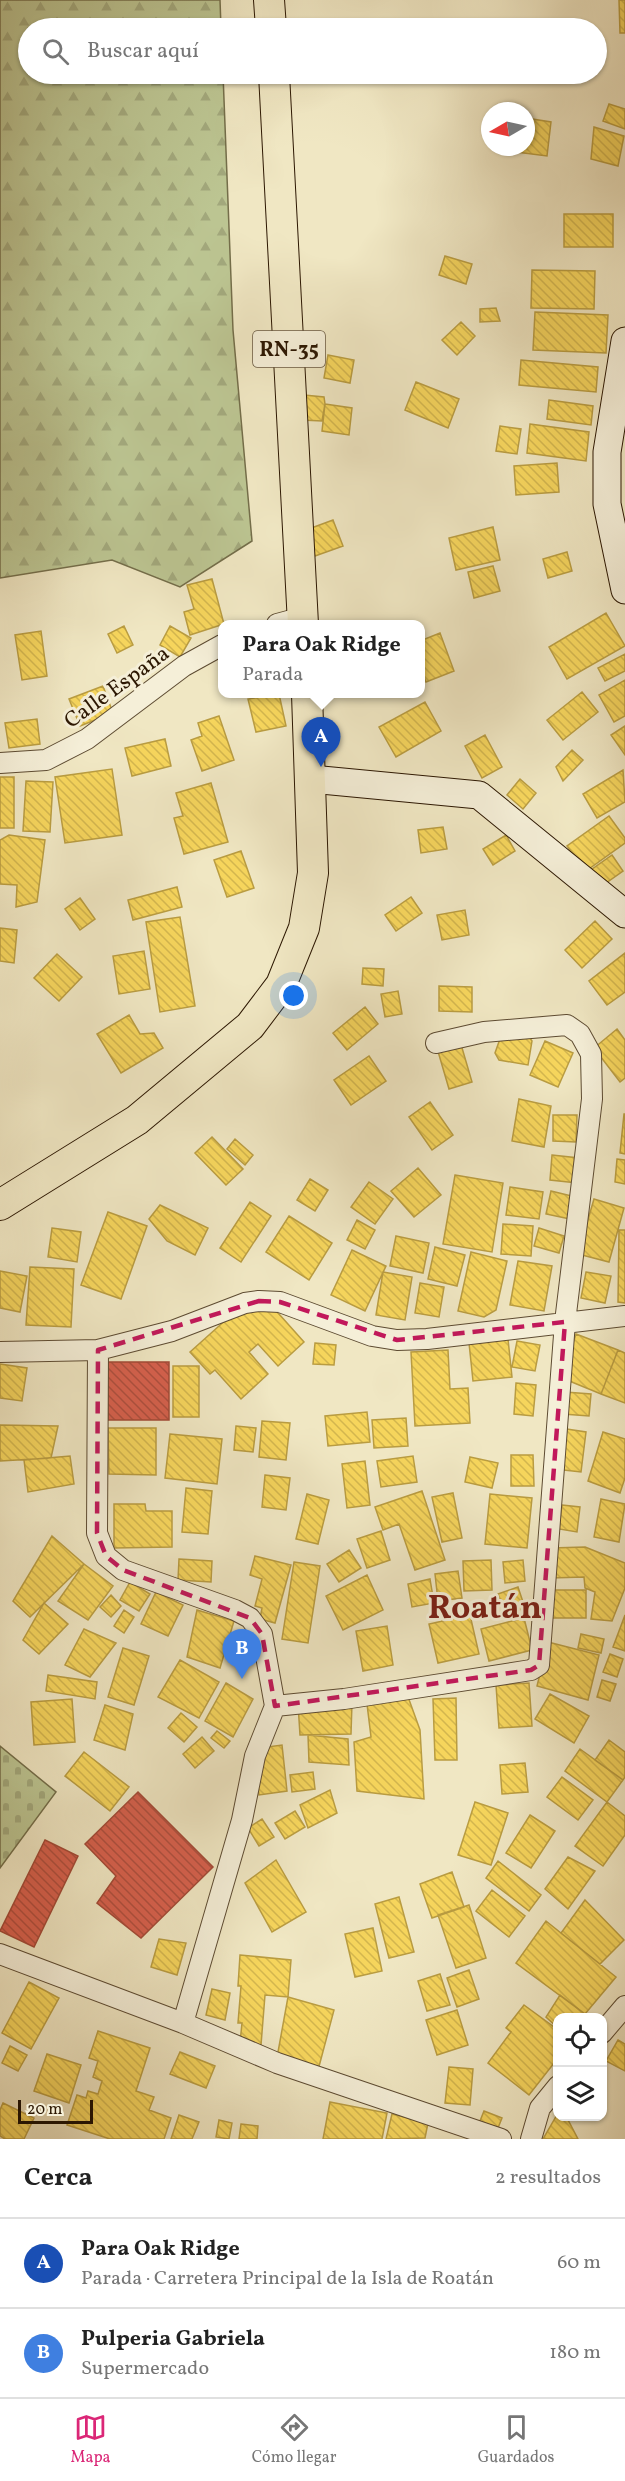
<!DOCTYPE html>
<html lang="es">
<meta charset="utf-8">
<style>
body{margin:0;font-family:Vollkorn,serif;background:#f2f2f2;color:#222}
.controls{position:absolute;right:18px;bottom:18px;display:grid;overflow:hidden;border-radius:12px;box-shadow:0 2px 4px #0004}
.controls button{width:54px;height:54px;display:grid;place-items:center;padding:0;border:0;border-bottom:2px solid #e0e0e0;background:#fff;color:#222;font:30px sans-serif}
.compass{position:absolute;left:481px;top:102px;width:54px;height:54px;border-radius:50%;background:#fff;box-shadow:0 2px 4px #0004;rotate:261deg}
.scale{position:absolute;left:18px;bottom:15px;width:75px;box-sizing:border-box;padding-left:6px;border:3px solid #2c1702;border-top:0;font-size:16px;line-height:21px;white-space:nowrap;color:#2c1702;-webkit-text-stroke:4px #f5efd8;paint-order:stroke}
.you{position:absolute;left:294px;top:996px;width:21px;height:21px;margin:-15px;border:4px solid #fff;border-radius:50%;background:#1a73e8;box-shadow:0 0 0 9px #1a73e833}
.badge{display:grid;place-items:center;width:39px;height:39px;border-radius:50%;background:#db2777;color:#fff;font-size:20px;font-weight:700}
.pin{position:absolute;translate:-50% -50px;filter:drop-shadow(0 2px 3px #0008)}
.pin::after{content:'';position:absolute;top:32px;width:21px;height:18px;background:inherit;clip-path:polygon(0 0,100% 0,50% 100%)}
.popup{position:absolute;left:218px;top:620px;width:207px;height:78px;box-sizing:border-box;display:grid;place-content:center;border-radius:12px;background:#fff;filter:drop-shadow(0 2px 4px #0005);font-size:20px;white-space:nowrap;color:#767676}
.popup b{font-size:22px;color:#222}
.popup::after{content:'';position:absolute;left:50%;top:100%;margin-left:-12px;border:12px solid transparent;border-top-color:#fff}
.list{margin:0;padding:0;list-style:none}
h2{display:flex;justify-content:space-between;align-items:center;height:78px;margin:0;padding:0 24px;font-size:26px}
h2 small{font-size:20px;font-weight:400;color:#767676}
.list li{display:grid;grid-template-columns:39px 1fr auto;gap:18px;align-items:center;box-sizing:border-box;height:90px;padding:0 24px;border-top:2px solid #e0e0e0}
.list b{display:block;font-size:22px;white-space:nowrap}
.list p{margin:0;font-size:20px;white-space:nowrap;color:#767676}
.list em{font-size:20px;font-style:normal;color:#767676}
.icon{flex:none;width:33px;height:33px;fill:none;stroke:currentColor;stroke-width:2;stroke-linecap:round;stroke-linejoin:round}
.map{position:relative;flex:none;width:625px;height:2139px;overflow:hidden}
.search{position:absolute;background:#fff;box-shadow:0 2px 4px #0004;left:18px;right:18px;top:18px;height:66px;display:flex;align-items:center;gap:15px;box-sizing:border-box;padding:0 21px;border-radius:33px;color:#767676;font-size:22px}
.sheet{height:258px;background:#fff}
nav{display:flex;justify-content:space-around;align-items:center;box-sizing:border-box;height:84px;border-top:2px solid #e0e0e0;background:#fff;font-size:16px;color:#767676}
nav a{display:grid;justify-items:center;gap:3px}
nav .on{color:#db2777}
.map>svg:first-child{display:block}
.forest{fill:url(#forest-firs);stroke:#746e4a;stroke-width:1.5}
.cemetery{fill:url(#cemetery-stones);stroke:#746e4a;stroke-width:1.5}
.homes{fill:url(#homes-back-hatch);stroke:#b99c41;stroke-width:1.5}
.shops{fill:url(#shops-back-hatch);stroke:#a34a36;stroke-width:1.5}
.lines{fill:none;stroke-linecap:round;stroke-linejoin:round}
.street-casing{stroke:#5d4b32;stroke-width:22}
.secondary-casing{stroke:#2c1702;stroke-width:29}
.primary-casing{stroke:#2c1702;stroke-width:32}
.street{stroke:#f5efd8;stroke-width:20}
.secondary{stroke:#f5efd8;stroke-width:27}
.primary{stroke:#f0e7c3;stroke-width:30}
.marked{fill:none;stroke:#c2185b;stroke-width:4.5;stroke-dasharray:12 8;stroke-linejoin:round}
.labels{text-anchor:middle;stroke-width:6;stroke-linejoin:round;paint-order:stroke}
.shield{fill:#f5efd8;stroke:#685842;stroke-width:1.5}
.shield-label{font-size:21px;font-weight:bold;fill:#2c1702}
.street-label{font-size:22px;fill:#2c1702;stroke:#f5efd8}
.town-label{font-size:34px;font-weight:bold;fill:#7a1f14;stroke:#f5efd8}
</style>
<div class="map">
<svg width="625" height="2139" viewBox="0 0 625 2139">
<defs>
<pattern id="forest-firs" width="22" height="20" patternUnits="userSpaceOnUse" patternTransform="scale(1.5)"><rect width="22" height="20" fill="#bcc592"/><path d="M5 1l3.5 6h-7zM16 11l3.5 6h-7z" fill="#a2a87c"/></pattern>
<pattern id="cemetery-stones" width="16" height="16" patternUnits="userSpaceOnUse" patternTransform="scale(1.5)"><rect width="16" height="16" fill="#bcc592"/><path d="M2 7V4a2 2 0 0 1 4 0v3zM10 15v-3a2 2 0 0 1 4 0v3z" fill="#a2a87c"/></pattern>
<pattern id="homes-back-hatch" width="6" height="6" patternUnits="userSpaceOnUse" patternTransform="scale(1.5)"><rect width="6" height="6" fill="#f6d55c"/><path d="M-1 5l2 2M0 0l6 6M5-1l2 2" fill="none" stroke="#d3b64e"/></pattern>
<pattern id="shops-back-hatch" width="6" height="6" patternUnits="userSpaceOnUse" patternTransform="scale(1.5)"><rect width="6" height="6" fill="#d6604d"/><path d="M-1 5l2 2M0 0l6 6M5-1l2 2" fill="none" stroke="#ae4e3e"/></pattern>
</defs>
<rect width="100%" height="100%" fill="#f0e7c3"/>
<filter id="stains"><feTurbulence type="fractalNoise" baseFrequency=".00333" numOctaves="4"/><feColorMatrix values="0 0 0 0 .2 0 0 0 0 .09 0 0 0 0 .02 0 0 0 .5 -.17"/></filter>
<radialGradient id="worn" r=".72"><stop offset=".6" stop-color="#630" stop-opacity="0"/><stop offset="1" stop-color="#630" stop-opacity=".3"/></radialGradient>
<path class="forest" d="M 0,0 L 220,0 L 221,28 L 28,28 L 28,74 L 223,74 L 233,330 L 252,541 L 180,587 L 112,560 L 0,578 Z"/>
<path class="cemetery" d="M 0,1746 L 56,1792 L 0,1868 Z"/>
<path class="homes" d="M 619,0 L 625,0 L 625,33 L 620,33 Z
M 609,104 L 625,109 L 625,129 L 603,121 Z
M 526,118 L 551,122 L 547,156 L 501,150 L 502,147 L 526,147 Z
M 594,127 L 624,136 L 618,166 L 591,159 Z
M 564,214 L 613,214 L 613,247 L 564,247 Z
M 445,256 L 472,264 L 466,284 L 439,275 Z
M 532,270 L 595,271 L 594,309 L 531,308 Z
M 496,308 L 500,321 L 480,322 L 480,309 Z
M 535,312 L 608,315 L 606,353 L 533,350 Z
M 461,322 L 475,336 L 457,355 L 442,340 Z
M 328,355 L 354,360 L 350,383 L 324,378 Z
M 521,360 L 598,367 L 596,392 L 519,385 Z
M 416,382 L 459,399 L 448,428 L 405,410 Z
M 304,395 L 324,397 L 325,404 L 322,421 L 302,420 Z
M 549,400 L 593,406 L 591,425 L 547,419 Z
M 325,404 L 352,408 L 349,435 L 322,431 Z
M 530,424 L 589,432 L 586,461 L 527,453 Z
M 500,426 L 521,429 L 517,454 L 496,451 Z
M 557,463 L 559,492 L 516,495 L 514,466 Z
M 333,520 L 343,546 L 315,556 L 306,530 Z
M 493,527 L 500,560 L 456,570 L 449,538 Z
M 567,552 L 572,571 L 548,578 L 543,559 Z
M 493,566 L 500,591 L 474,598 L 468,572 Z
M 212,579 L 224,624 L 190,635 L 184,612 L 194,609 L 187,585 Z
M 606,613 L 625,646 L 567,679 L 549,647 Z
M 124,626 L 133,645 L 117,653 L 108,634 Z
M 170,626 L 191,638 L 180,657 L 160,645 Z
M 41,631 L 47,676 L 22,680 L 15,635 Z
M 440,633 L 454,671 L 426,682 L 420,668 L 420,641 Z
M 625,654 L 625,671 L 605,681 L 598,668 Z
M 625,680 L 625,716 L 614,722 L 599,695 Z
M 103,686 L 113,713 L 80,726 L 69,699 Z
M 582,692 L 598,712 L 563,740 L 547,720 Z
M 279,694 L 286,726 L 256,732 L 248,699 Z
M 425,702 L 441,731 L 396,757 L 379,727 Z
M 219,716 L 234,760 L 202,771 L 191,740 L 202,736 L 198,723 Z
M 37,719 L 40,744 L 9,748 L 5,723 Z
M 625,726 L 625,755 L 611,735 Z
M 485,735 L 502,767 L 482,778 L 465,746 Z
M 165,739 L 171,766 L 132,776 L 125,748 Z
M 572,750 L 583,760 L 563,781 L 556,767 Z
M 112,769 L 122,835 L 65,843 L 55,777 Z
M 623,770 L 625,802 L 597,818 L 583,794 Z
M 0,777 L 14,777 L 14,828 L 0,828 Z
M 520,779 L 536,793 L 523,809 L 507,795 Z
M 26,781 L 53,782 L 50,832 L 23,831 Z
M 211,783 L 228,842 L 184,854 L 174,818 L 183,816 L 176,793 Z
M 609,816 L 625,838 L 625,843 L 586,871 L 567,846 Z
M 443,827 L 447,849 L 421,853 L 418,830 Z
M 9,835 L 45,840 L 37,902 L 16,907 L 17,885 L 0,884 L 0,840 Z
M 506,835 L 515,851 L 493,865 L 483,849 Z
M 241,851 L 254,888 L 227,897 L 214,860 Z
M 612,855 L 623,871 L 599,888 L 588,872 Z
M 177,887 L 182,907 L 133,920 L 128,900 Z
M 411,897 L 422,913 L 396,931 L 385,915 Z
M 80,898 L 95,919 L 80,930 L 65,909 Z
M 465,910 L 469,935 L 442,940 L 437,915 Z
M 180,917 L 195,1006 L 160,1012 L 146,922 Z
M 595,921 L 612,939 L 582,968 L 565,950 Z
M 0,928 L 17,930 L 14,963 L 0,961 Z
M 144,951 L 150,989 L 119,994 L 113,956 Z
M 625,953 L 625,992 L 607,1005 L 589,981 Z
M 57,954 L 82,977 L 59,1001 L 34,978 Z
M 363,968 L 384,969 L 383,986 L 362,984 Z
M 439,986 L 472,987 L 472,1012 L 439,1011 Z
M 398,991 L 402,1014 L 385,1017 L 381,994 Z
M 365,1007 L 378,1024 L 347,1050 L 333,1033 Z
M 129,1015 L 140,1034 L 154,1033 L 163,1048 L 121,1073 L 97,1034 Z
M 617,1029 L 625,1040 L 625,1078 L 620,1082 L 594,1048 Z
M 528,1035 L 532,1041 L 528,1065 L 499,1060 L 495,1053 L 501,1036 Z
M 460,1041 L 472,1082 L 449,1089 L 437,1048 Z
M 545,1041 L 573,1053 L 558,1087 L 530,1075 Z
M 369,1056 L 386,1081 L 351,1105 L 334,1080 Z
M 519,1099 L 551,1106 L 544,1147 L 512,1141 Z
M 430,1102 L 453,1135 L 432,1150 L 409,1117 Z
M 624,1114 L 625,1114 L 625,1154 L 620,1153 Z
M 553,1115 L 577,1115 L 576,1142 L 553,1141 Z
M 212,1137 L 243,1169 L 226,1185 L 195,1153 Z
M 235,1139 L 253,1155 L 245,1165 L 227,1149 Z
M 552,1155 L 579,1158 L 577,1183 L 550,1180 Z
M 617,1159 L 625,1160 L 625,1184 L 615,1182 Z
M 418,1168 L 441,1195 L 414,1217 L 391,1191 Z
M 455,1175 L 503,1183 L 492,1252 L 443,1244 Z
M 310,1179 L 328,1190 L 315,1211 L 297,1200 Z
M 369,1182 L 393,1199 L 375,1224 L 351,1207 Z
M 510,1187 L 543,1192 L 539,1219 L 506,1215 Z
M 551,1191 L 580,1198 L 575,1220 L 546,1214 Z
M 594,1199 L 624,1208 L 609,1262 L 578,1254 Z
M 250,1202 L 271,1216 L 241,1262 L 220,1248 Z
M 160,1205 L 208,1228 L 195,1255 L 167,1241 L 149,1219 Z
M 108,1212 L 147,1226 L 121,1299 L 81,1285 Z
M 289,1216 L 332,1243 L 309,1280 L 266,1252 Z
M 357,1220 L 375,1230 L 365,1249 L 347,1240 Z
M 503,1224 L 533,1226 L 531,1256 L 501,1254 Z
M 52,1228 L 81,1232 L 77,1262 L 48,1257 Z
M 539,1228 L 564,1236 L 559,1253 L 534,1246 Z
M 619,1230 L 625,1230 L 625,1303 L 618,1302 Z
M 396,1236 L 429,1243 L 423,1273 L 390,1266 Z
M 435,1247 L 465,1255 L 457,1286 L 428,1279 Z
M 352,1250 L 386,1266 L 365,1311 L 331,1295 Z
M 471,1252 L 507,1261 L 496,1310 L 484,1317 L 458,1311 Z
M 518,1261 L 552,1266 L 544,1311 L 510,1305 Z
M 30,1267 L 74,1269 L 71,1327 L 26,1325 Z
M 0,1271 L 27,1276 L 20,1312 L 0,1308 Z
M 383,1272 L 412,1277 L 405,1320 L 376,1315 Z
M 586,1272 L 611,1276 L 605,1303 L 581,1298 Z
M 420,1283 L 444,1287 L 439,1317 L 415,1313 Z
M 262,1295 L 304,1342 L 278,1366 L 258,1344 L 249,1352 L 268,1374 L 241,1399 L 215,1370 L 210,1374 L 190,1352 L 239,1308 Z
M 576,1334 L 618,1350 L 601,1394 L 562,1378 Z
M 508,1339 L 512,1377 L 473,1381 L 469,1343 Z
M 517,1341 L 540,1345 L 535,1371 L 512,1367 Z
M 315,1343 L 336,1345 L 334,1365 L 313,1364 Z
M 448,1350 L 450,1389 L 468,1388 L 470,1423 L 415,1426 L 411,1352 Z
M 618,1350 L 625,1353 L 625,1403 L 601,1394 Z
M 0,1364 L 27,1368 L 22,1401 L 0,1398 Z
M 173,1366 L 199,1366 L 199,1417 L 173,1417 Z
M 516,1383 L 536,1385 L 533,1416 L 514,1414 Z
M 565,1392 L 591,1394 L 589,1416 L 563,1414 Z
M 367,1412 L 370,1442 L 328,1446 L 325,1416 Z
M 406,1418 L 408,1446 L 374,1448 L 372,1420 Z
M 262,1421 L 290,1423 L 286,1460 L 259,1457 Z
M 0,1425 L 58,1426 L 51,1458 L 0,1461 Z
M 236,1426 L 256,1428 L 253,1452 L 234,1450 Z
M 108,1428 L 156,1428 L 156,1475 L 109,1474 Z
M 560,1428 L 586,1432 L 581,1472 L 555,1469 Z
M 603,1432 L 625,1439 L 625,1478 L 620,1493 L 588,1481 Z
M 170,1434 L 222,1439 L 217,1484 L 165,1478 Z
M 511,1455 L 533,1455 L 534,1486 L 511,1486 Z
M 70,1456 L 74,1484 L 28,1492 L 24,1460 Z
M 413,1456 L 417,1482 L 381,1487 L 377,1461 Z
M 470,1457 L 498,1463 L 492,1488 L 465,1482 Z
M 365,1461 L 370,1505 L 347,1508 L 342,1464 Z
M 265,1475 L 290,1478 L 286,1510 L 262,1507 Z
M 186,1488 L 212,1491 L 208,1534 L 182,1532 Z
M 422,1491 L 445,1560 L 415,1570 L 399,1524 L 383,1530 L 375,1507 Z
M 453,1493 L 462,1538 L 442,1542 L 432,1497 Z
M 307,1494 L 329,1500 L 318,1544 L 296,1539 Z
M 490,1494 L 532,1498 L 527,1548 L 485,1544 Z
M 601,1499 L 625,1504 L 619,1542 L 594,1537 Z
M 114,1504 L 145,1504 L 146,1511 L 172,1511 L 172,1547 L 114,1548 Z
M 562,1505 L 580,1507 L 577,1532 L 559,1529 Z
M 381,1531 L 390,1560 L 367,1568 L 357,1539 Z
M 52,1536 L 84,1564 L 30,1617 L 13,1601 Z
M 585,1547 L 625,1563 L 625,1588 L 612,1621 L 591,1619 L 595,1592 L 585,1588 L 584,1577 L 551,1578 L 551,1548 Z
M 349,1550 L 361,1568 L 339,1582 L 327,1564 Z
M 255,1556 L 291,1565 L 275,1623 L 260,1619 L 262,1608 L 255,1606 L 262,1579 L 250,1575 Z
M 179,1559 L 212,1561 L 211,1582 L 178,1580 Z
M 491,1560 L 492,1590 L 464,1591 L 463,1561 Z
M 523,1560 L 525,1581 L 505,1583 L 503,1562 Z
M 294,1562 L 320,1566 L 308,1643 L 282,1639 Z
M 84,1564 L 113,1586 L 88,1620 L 58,1601 Z
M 458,1571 L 462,1598 L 438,1601 L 435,1574 Z
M 367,1575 L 383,1610 L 343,1630 L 326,1596 Z
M 430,1579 L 434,1603 L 412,1607 L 408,1584 Z
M 130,1582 L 150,1594 L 139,1611 L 120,1600 Z
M 518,1587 L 525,1608 L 505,1615 L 498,1594 Z
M 551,1590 L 586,1590 L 586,1618 L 551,1618 Z
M 156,1592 L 183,1605 L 168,1636 L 141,1624 Z
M 111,1595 L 121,1606 L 111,1617 L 100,1607 Z
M 44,1603 L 68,1624 L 39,1654 L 23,1640 Z
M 124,1610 L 134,1617 L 124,1633 L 114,1626 Z
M 197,1610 L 234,1621 L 220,1668 L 187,1657 Z
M 470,1615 L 479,1654 L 438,1663 L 429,1624 Z
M 625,1615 L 625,1651 L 613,1647 Z
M 524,1618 L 532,1650 L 489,1661 L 481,1629 Z
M 387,1626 L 393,1665 L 363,1671 L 356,1631 Z
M 84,1629 L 116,1643 L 90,1677 L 65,1665 Z
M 581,1634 L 604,1639 L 601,1653 L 578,1648 Z
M 548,1642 L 599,1655 L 588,1700 L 537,1686 Z
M 123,1648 L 149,1656 L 134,1705 L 108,1697 Z
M 610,1654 L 623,1659 L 617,1677 L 603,1672 Z
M 180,1660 L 219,1682 L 199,1718 L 158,1697 Z
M 48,1675 L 97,1682 L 95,1699 L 46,1691 Z
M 602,1680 L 616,1684 L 610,1701 L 597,1697 Z
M 226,1683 L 253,1699 L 233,1737 L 205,1721 Z
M 529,1683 L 532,1726 L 499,1728 L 496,1685 Z
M 407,1694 L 420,1730 L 424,1799 L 357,1791 L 354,1742 L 371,1737 L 367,1704 Z
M 550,1694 L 589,1716 L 574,1743 L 535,1719 Z
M 456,1698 L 457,1760 L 435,1760 L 433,1699 Z
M 72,1699 L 75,1742 L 34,1745 L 31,1702 Z
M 352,1703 L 351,1734 L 300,1735 L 298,1704 Z
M 105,1705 L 133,1714 L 125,1750 L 94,1740 Z
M 181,1713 L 197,1727 L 184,1742 L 168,1728 Z
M 217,1731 L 230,1741 L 224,1748 L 211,1738 Z
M 308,1735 L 348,1739 L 349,1765 L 309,1762 Z
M 202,1737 L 214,1751 L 195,1768 L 183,1754 Z
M 609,1740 L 625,1752 L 625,1777 L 623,1780 L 595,1760 Z
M 282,1745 L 287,1791 L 259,1795 L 253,1749 Z
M 580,1749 L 623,1780 L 607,1802 L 565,1771 Z
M 84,1752 L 129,1787 L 110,1811 L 65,1776 Z
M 525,1763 L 528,1792 L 502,1794 L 500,1765 Z
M 313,1772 L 315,1789 L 292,1792 L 290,1775 Z
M 562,1777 L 593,1800 L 578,1820 L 547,1797 Z
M 330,1790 L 337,1813 L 308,1828 L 300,1805 Z
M 475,1802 L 508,1813 L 491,1865 L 458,1855 Z
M 607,1802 L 625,1816 L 625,1835 L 603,1866 L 575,1846 Z
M 295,1811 L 305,1827 L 285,1839 L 275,1823 Z
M 530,1815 L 555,1831 L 531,1868 L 506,1853 Z
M 262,1819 L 274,1837 L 259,1846 L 248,1828 Z
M 568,1857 L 595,1871 L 568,1909 L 545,1889 Z
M 276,1860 L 306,1912 L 272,1932 L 245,1883 Z
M 498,1861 L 541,1895 L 529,1911 L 486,1878 Z
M 452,1872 L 464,1907 L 432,1918 L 420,1884 Z
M 492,1890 L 525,1916 L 509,1937 L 476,1911 Z
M 399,1897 L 414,1952 L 389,1958 L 375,1904 Z
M 585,1900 L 624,1940 L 600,1964 L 561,1933 Z
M 469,1905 L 486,1958 L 456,1968 L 438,1915 Z
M 546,1921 L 616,1977 L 585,2014 L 516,1963 Z
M 373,1928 L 382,1971 L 355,1977 L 345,1934 Z
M 159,1939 L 186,1943 L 177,1975 L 151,1967 Z
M 240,1955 L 291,1960 L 288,1997 L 265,1995 L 261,2045 L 240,2043 L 242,2023 L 238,2023 L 241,1986 L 238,1986 Z
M 469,1970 L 479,1999 L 457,2007 L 447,1978 Z
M 440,1974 L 450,2005 L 427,2011 L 418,1981 Z
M 29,1982 L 59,1998 L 31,2049 L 2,2033 Z
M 212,1989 L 230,1993 L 225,2020 L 206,2015 Z
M 560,1995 L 585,2014 L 583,2018 L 558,2018 L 558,2028 L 546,2017 Z
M 288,1997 L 334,2010 L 317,2074 L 276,2063 Z
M 524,2005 L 558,2030 L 558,2058 L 529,2095 L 488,2063 L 511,2032 L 506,2028 Z
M 457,2010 L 468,2045 L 437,2055 L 426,2020 Z
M 98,2031 L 150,2048 L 136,2091 L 154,2097 L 149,2110 L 171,2118 L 164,2139 L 110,2139 L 67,2125 L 77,2095 L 86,2098 L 88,2091 L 98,2094 L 102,2081 L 93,2077 L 98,2061 L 89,2058 Z
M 618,2040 L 625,2044 L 625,2071 L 606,2061 Z
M 10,2046 L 27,2055 L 18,2071 L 2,2063 Z
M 180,2052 L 215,2066 L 206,2088 L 170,2074 Z
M 47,2054 L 81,2065 L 69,2103 L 34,2091 Z
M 449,2067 L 473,2069 L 470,2105 L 445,2103 Z
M 330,2102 L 387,2113 L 382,2139 L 323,2139 Z
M 3,2103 L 34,2118 L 24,2139 L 5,2139 L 0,2136 L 0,2110 Z
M 484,2111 L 502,2118 L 496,2133 L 478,2126 Z
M 558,2113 L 558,2116 L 566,2116 L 578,2139 L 543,2139 Z
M 392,2114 L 428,2123 L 425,2138 L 386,2139 Z
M 179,2115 L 199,2122 L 192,2139 L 171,2139 Z
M 219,2120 L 232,2123 L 229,2139 L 216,2137 Z
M 241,2124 L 258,2126 L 257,2139 L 239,2139 Z"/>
<path class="shops" d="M 107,1362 L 169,1362 L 169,1420 L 108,1420 Z
M 138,1792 L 213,1867 L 141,1938 L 97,1903 L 116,1876 L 85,1844 Z
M 45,1840 L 78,1856 L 34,1947 L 0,1931 Z"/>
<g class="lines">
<defs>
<path id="street" d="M 277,624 L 303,617
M 0,763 L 46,760 L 87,739 L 184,666 L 222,645
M 98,1350 L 97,1533 L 106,1556 L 123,1570 L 235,1610 L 250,1618 L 262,1634 L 275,1706 L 255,1756 L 242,1820 L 183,2023
M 0,1352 L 98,1350 L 172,1331 L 245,1303 L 259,1301 L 280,1302 L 372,1336 L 397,1340 L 427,1339 L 625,1316
M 275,1706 L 344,1699 L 531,1670 L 539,1665 L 565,1322 L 592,1099 L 591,1054 L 580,1034 L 567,1025 L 484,1032 L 436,1043
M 0,1954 L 183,2023 L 277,2063 L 501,2139
M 602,2033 L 625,2006
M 531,2139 L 540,2108 L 558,2086"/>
<path id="secondary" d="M 625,341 L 607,452 L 607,504 L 625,590
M 311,779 L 479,795 L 625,914"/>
<path id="primary" d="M 269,0 L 271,28
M 274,74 L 303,624
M 0,1205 L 137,1120 L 250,1026 L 281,985 L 304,928 L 313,873 L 307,694"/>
</defs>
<use href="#street" class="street-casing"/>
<use href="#secondary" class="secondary-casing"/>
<use href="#primary" class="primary-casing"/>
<use href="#street" class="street"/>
<use href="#secondary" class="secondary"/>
<use href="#primary" class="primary"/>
</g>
<path class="marked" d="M 259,1301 L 280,1302 L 397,1340 L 565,1322 L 539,1665 L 531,1670 L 275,1706 L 262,1634 L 250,1618 L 123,1570 L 106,1556 L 97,1533 L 98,1350 Z"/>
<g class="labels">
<rect class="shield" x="253" y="331" width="72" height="36" rx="4.5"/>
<g class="shield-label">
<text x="289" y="356">RN-35</text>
</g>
<g class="street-label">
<text transform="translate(116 686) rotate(-36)" y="8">Calle España</text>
</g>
<g class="town-label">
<text x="485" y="1618">Roatán</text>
</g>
</g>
<rect width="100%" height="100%" filter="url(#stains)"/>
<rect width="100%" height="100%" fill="url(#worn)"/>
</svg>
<div class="controls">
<button><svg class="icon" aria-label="locate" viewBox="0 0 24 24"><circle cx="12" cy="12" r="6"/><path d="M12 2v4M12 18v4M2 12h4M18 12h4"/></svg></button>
<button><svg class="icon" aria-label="layers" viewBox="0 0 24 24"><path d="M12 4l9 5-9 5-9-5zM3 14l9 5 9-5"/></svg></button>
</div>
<svg class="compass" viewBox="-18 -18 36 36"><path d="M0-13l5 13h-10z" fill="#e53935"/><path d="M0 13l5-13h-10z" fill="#767676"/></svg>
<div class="scale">20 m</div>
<div class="you"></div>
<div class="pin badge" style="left:321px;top:767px;background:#1a4fb4">A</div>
<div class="popup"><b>Para Oak Ridge</b>Parada</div>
<div class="pin badge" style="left:242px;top:1679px;background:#3f7fe0">B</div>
<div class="search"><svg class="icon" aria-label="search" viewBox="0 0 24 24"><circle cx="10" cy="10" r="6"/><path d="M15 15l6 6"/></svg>Buscar aquí</div>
</div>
<section class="sheet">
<h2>Cerca<small>2 resultados</small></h2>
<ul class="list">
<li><span class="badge" style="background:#1a4fb4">A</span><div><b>Para Oak Ridge</b><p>Parada · Carretera Principal de la Isla de Roatán</p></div><em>60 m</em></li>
<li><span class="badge" style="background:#3f7fe0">B</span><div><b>Pulperia Gabriela</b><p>Supermercado</p></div><em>180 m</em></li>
</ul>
</section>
<nav>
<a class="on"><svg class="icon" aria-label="map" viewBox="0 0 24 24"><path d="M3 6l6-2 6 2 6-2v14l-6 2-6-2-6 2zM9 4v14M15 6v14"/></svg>Mapa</a>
<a><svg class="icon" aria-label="directions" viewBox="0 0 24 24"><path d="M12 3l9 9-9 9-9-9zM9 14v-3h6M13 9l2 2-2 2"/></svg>Cómo llegar</a>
<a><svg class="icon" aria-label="saved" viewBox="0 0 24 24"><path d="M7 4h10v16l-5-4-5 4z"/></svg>Guardados</a>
</nav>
